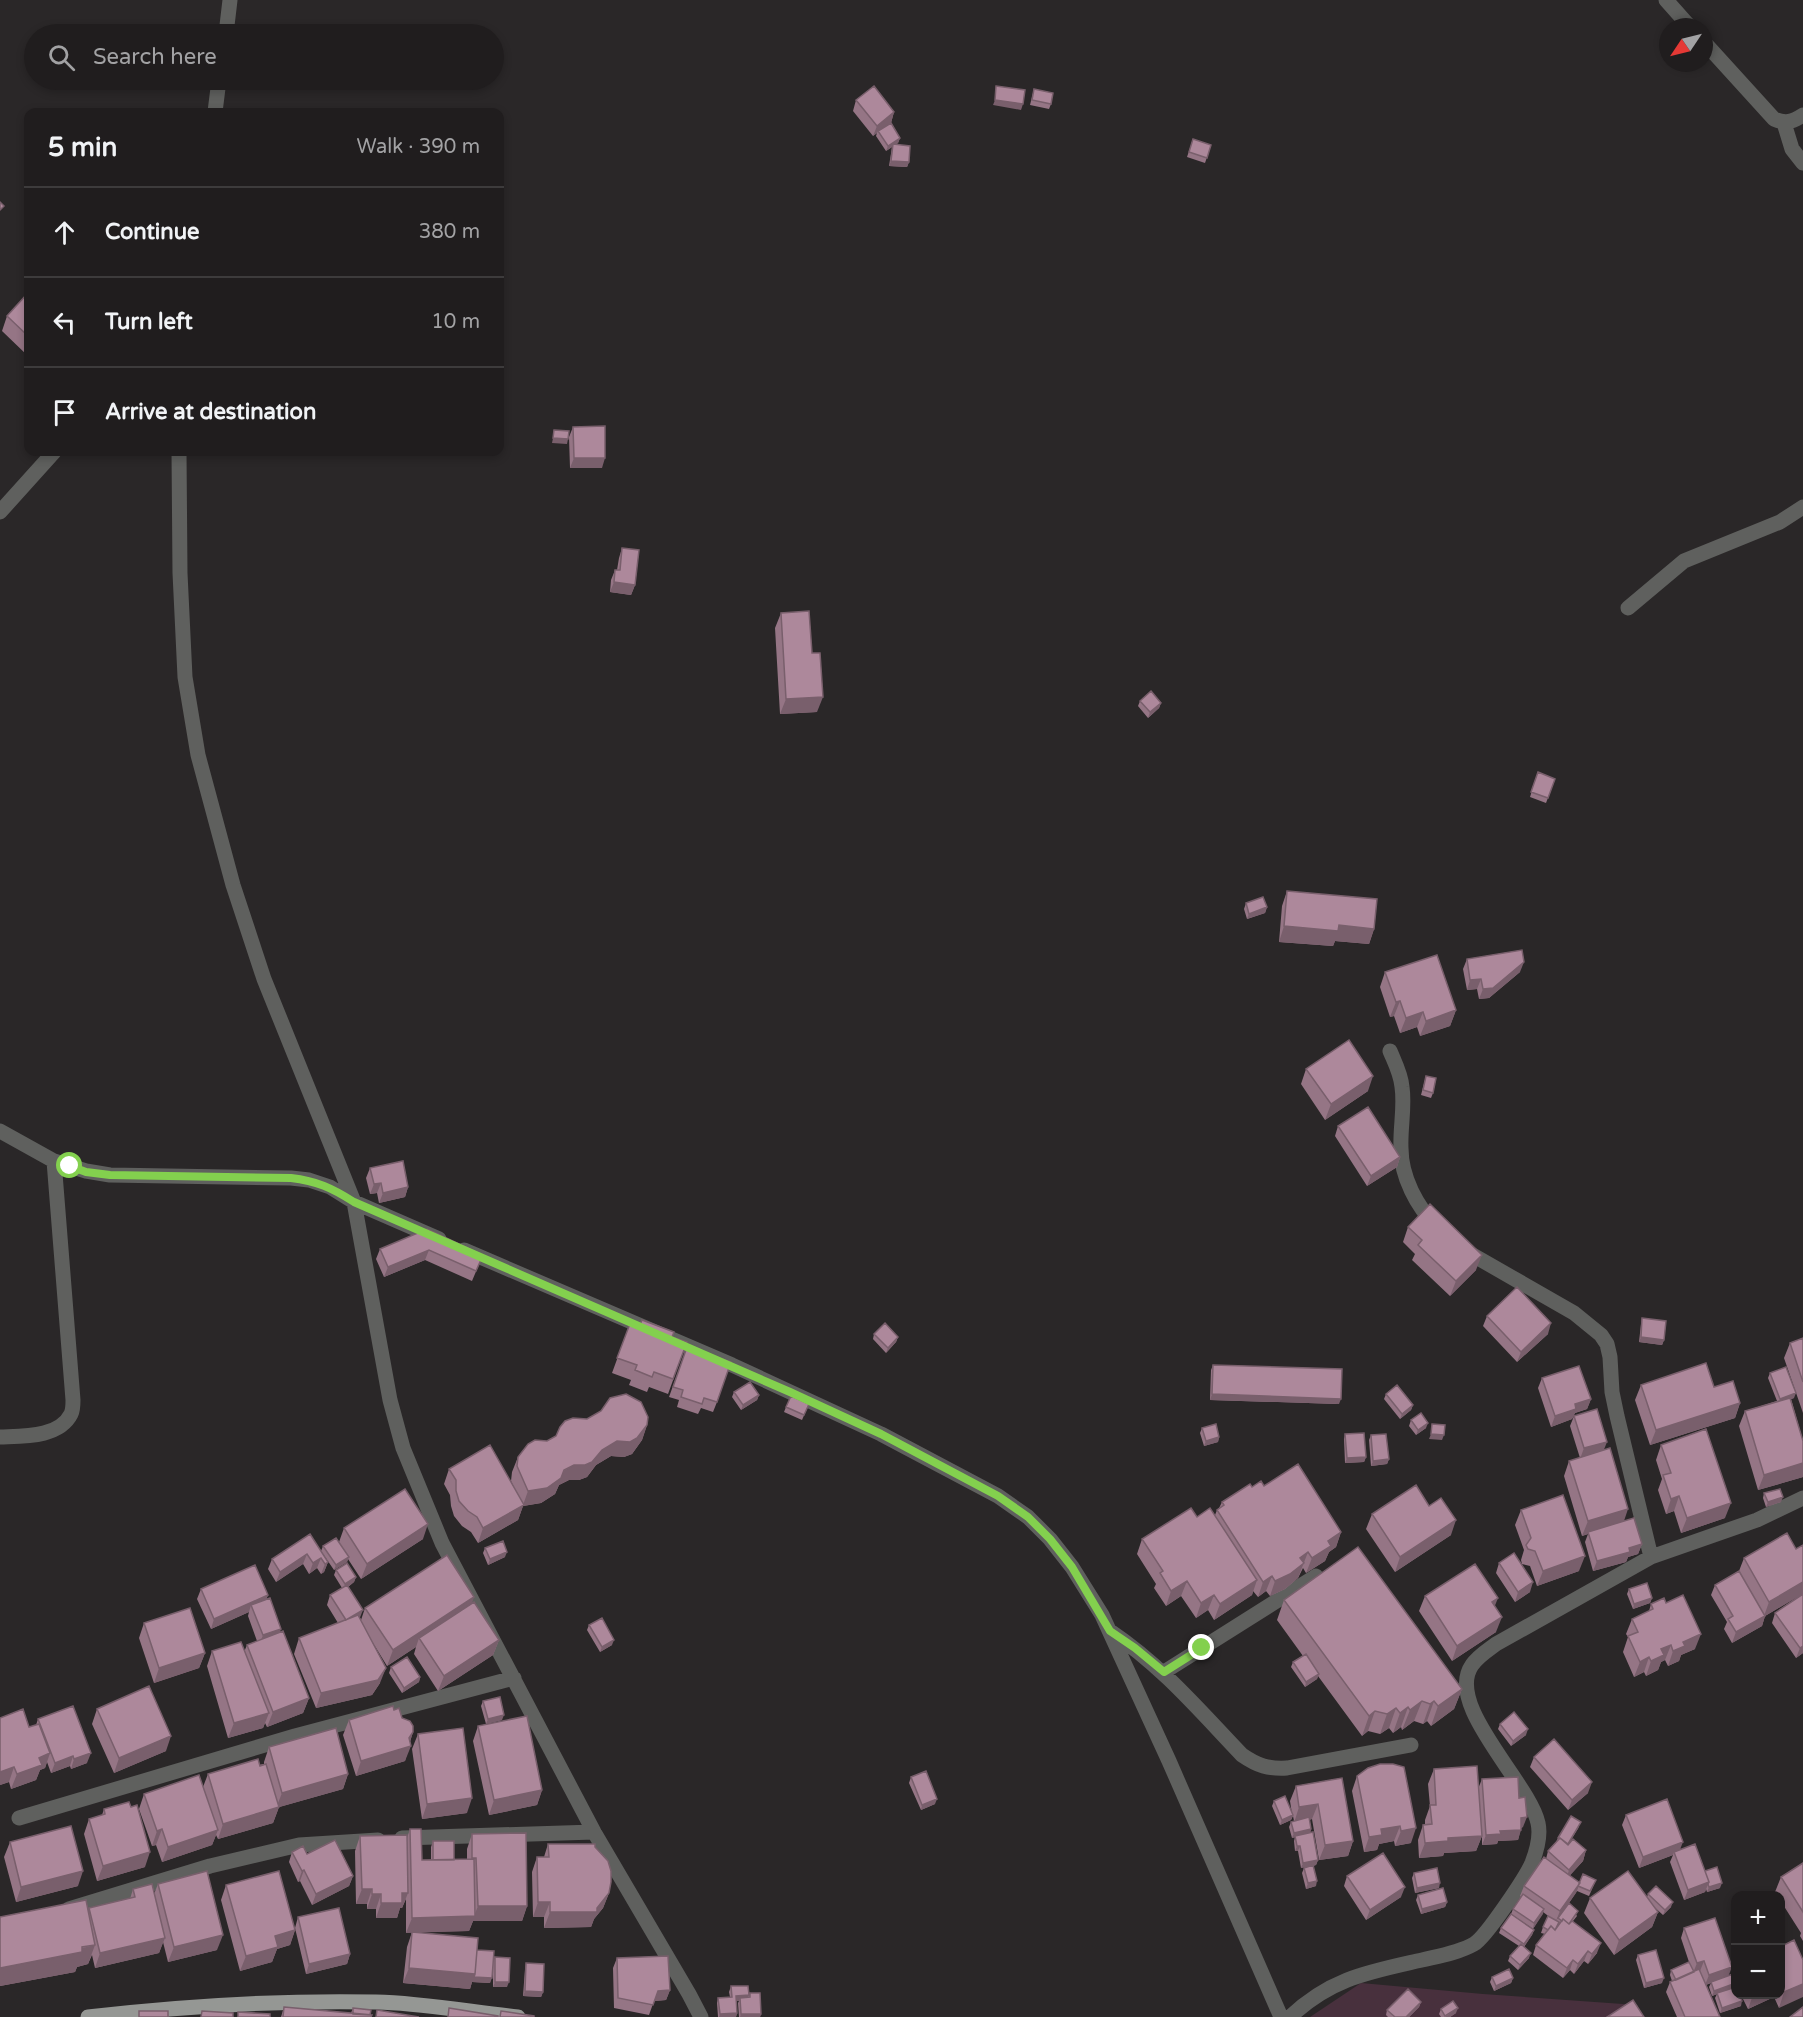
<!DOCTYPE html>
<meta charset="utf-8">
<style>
body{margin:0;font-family:"Varela Round",sans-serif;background:#2d2a2b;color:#f1f3f6}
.controls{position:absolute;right:18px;bottom:18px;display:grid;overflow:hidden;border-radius:12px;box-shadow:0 3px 9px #0003}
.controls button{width:54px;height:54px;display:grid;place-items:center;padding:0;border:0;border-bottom:2px solid #3d3b3c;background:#201d1e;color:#f1f3f6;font:30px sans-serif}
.compass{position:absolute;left:1659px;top:18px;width:54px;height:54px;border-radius:50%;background:#201d1e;box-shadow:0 3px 9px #0003;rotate:235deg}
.stop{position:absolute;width:18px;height:18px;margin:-14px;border:4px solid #83d04e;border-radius:50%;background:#fff}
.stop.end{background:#83d04e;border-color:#fff;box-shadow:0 2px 6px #0008}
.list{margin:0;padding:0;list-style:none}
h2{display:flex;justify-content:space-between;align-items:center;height:78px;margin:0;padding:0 24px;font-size:26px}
h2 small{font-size:20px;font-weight:400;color:#a2a2a4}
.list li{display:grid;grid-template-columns:39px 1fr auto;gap:18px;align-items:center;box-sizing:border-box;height:90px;padding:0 24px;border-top:2px solid #3d3b3c}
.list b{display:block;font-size:22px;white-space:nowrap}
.list em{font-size:20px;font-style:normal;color:#a2a2a4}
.icon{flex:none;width:33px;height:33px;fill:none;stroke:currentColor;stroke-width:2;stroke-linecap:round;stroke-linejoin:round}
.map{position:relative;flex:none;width:1803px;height:2017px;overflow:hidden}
.search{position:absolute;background:#201d1e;box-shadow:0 3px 9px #0003;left:24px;top:24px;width:480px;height:66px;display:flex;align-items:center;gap:15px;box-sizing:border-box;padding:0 21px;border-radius:33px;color:#a2a2a4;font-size:22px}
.panel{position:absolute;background:#201d1e;box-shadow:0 3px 9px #0003;left:24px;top:108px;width:480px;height:348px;border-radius:12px}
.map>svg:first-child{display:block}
.green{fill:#48303d}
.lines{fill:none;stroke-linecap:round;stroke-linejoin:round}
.minor{stroke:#5f605e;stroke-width:15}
.major{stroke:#959794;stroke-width:15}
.wall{fill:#957585}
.shaded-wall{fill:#795f6c}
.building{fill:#ad889b;stroke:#795f6c;stroke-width:1.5}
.route{stroke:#83d04e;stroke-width:8}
</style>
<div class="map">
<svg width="1803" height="2017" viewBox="0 0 1803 2017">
<rect width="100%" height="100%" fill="#2a2728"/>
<path class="green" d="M 1361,1983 L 1483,1994 L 1637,2005 L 1643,2017 L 1310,2017 Z"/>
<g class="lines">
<path class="minor" d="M 1666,0 L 1690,27
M 226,34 L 230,0
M 1704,42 L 1774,119 C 1786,124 1792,122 1803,115
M 215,112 L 219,80
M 1784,123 L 1792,149 L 1803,163
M 179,452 L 180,573 L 185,677 L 198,755 L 233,885 L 264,979 L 354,1202 L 390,1400 L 403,1448 L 442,1543 L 594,1832 L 689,1994 L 701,2017
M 0,512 L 54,452
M 1628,608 L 1684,561 L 1780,522 L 1803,507
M 1390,1051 C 1395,1063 1401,1074 1402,1087 C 1405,1107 1400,1128 1401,1148 C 1401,1177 1417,1207 1437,1227
M 0,1131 L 54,1161 L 86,1171 L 110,1175 L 291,1178 L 309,1180 L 330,1187 L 354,1202 L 439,1239
M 464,1250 L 732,1365 L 881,1434 L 998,1496 L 1028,1517 L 1050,1539 L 1072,1567 L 1102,1615 L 1169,1761 L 1281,2017
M 1464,1250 L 1574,1313 L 1601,1335 L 1607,1344 L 1610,1357 L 1612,1392 L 1617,1416 L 1651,1557
M 0,1437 C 22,1436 59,1438 71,1414 C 73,1410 73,1404 73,1400 L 54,1161
M 1110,1631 C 1162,1666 1199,1710 1242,1755 C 1258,1766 1268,1769 1287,1768 L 1411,1745
M 1164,1672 L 1316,1576
M 19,1818 L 295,1736 L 514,1678
M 402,1838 L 594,1832
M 69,1909 L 210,1866 L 299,1845 L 378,1840
M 1290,2017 C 1331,1978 1369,1972 1422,1960 C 1439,1956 1458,1953 1474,1944 C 1486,1937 1526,1877 1532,1863 C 1537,1850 1541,1836 1538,1823 C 1529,1782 1444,1705 1472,1665 C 1478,1656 1488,1650 1496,1644 L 1651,1557 L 1757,1520 L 1803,1498"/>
<path class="major" d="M 88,2017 C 184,2006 280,2000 376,2002 C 423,2003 471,2012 518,2017"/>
</g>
<path class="wall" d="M 1034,89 L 1051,104 L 1049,109 L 1030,105 Z
M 856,100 L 894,112 L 891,123 L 900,138 L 898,143 L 895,145 L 909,162 L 907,167 L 889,166 L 892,147 L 886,151 L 876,136 L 877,133 L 873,136 L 853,111 Z
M 1193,139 L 1211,145 L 1205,163 L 1187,157 Z
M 28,293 L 28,356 L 2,331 L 7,316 Z
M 573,427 L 602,468 L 570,468 L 569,437 Z
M 622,548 L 635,585 L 631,595 L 610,592 L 611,580 L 615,570 L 617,570 L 619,558 Z
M 781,613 L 817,712 L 780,714 L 775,628 Z
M 1140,701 L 1161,703 L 1159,708 L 1148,718 L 1138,706 Z
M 1538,772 L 1555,779 L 1546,803 L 1530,797 Z
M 1287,891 L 1374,929 L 1369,944 L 1335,941 L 1333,946 L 1279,942 L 1282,906 Z
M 1246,903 L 1267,907 L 1265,913 L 1247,919 L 1244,909 Z
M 1467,959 L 1520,972 L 1489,998 L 1479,999 L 1477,989 L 1467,990 L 1463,969 Z
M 1385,972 L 1456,1010 L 1450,1026 L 1420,1036 L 1417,1027 L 1400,1033 L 1394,1016 L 1390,1017 L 1380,987 Z
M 1306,1069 L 1368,1091 L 1325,1120 L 1301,1084 Z
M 1426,1076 L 1433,1093 L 1431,1098 L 1421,1095 Z
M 1338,1126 L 1400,1157 L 1397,1167 L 1367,1186 L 1335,1136 Z
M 370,1168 L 408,1187 L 405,1197 L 379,1203 L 377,1193 L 370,1194 L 366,1178 Z
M 1408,1227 L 1476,1270 L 1450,1296 L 1412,1260 L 1415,1254 L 1403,1242 Z
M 427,1229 L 483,1255 L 472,1281 L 425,1260 L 384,1277 L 376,1259 L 380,1249 Z
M 1487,1316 L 1548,1334 L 1517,1362 L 1483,1326 Z
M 1642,1318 L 1664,1340 L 1662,1345 L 1639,1342 L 1641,1324 Z
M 631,1321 L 687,1342 L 668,1394 L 649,1387 L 647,1392 L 629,1385 L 631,1380 L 612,1373 Z
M 874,1334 L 898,1337 L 896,1342 L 886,1353 L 873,1339 Z
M 1803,1338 L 1803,1413 L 1784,1358 L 1790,1343 Z
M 687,1347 L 717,1402 L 713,1412 L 701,1408 L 698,1414 L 677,1407 L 679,1400 L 669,1397 Z
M 1213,1365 L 1339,1404 L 1210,1400 L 1211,1370 Z
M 1770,1373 L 1794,1398 L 1791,1399 L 1803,1441 L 1803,1477 L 1758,1490 L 1739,1426 L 1745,1411 L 1777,1401 L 1768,1378 Z
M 1542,1378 L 1591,1399 L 1587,1409 L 1575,1413 L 1572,1419 L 1551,1427 L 1538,1388 Z
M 1641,1385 L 1714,1387 L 1740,1403 L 1735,1418 L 1650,1445 L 1635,1400 Z
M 734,1392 L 759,1395 L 757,1400 L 741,1410 L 732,1397 Z
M 1386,1394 L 1413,1405 L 1411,1410 L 1400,1419 L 1384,1399 Z
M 809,1404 L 802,1420 L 784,1412 L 786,1407 Z
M 1574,1416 L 1604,1450 L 1624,1522 L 1642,1544 L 1638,1554 L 1628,1557 L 1626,1562 L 1593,1571 L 1585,1542 L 1588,1534 L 1582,1536 L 1564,1476 L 1569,1461 L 1580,1458 L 1570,1426 Z
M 1411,1420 L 1426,1428 L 1416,1435 L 1409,1426 Z
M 647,1425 L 642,1440 L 632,1454 L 624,1457 L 611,1456 L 596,1465 L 587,1477 L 579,1480 L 569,1480 L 559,1485 L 555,1494 L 541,1503 L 523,1506 L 518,1520 L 478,1543 L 471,1532 L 462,1526 L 454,1516 L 451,1506 L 450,1495 L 444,1484 L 449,1469 L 516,1492 L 511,1481 L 512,1472 L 518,1457 L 547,1441 Z
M 1202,1428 L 1219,1437 L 1218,1442 L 1204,1446 L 1200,1433 Z
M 1345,1434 L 1366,1457 L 1364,1462 L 1345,1463 L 1344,1439 Z
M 1371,1435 L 1389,1459 L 1387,1464 L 1371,1466 L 1369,1440 Z
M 1661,1445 L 1725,1518 L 1681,1533 L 1674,1511 L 1666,1514 L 1658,1490 L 1662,1479 L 1656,1460 Z
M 1264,1486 L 1341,1532 L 1336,1547 L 1329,1552 L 1325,1561 L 1306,1573 L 1303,1568 L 1298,1578 L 1285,1589 L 1270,1596 L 1266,1591 L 1258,1597 L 1253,1591 L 1252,1595 L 1214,1620 L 1208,1610 L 1196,1618 L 1181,1596 L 1166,1606 L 1154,1588 L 1156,1584 L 1137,1554 L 1142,1539 L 1197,1517 L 1215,1515 L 1217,1510 L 1219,1508 L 1222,1502 L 1252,1487 Z
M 1764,1493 L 1781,1502 L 1766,1507 L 1763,1498 Z
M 1429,1506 L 1451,1535 L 1395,1572 L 1366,1529 L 1372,1514 Z
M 1521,1510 L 1579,1571 L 1537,1586 L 1530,1566 L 1522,1564 L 1521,1560 L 1524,1550 L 1515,1525 Z
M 344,1528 L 423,1539 L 361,1579 L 348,1559 L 347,1562 L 334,1570 L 321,1551 L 323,1546 L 339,1542 Z
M 310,1534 L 328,1562 L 324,1572 L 321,1574 L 317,1568 L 309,1574 L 303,1564 L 276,1582 L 268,1569 L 272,1559 Z
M 1803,1545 L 1803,1653 L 1796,1658 L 1772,1623 L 1775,1613 L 1800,1595 L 1765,1616 L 1762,1626 L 1732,1643 L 1724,1629 L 1727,1622 L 1711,1595 L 1715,1585 L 1739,1571 L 1744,1558 L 1796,1549 Z
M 485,1548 L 505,1557 L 488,1565 L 483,1553 Z
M 1499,1563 L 1530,1592 L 1515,1602 L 1496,1573 Z
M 336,1570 L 356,1577 L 354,1582 L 348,1587 L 361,1620 L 365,1608 L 472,1604 L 499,1640 L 493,1655 L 438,1691 L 414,1654 L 416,1647 L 387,1666 L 373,1643 L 380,1683 L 372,1695 L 316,1708 L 294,1654 L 299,1638 L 338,1623 L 327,1605 L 330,1595 L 342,1588 L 334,1575 Z
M 201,1589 L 268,1595 L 266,1600 L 309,1698 L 303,1713 L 267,1727 L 265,1723 L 263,1728 L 228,1738 L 207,1666 L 212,1651 L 244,1652 L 247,1645 L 257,1641 L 248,1616 L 249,1612 L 211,1629 L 197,1599 Z
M 1629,1589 L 1652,1598 L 1650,1603 L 1633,1609 L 1627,1594 Z
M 1425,1596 L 1495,1606 L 1496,1632 L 1452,1661 L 1419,1611 Z
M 1284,1600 L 1462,1689 L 1454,1709 L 1431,1726 L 1427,1721 L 1423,1724 L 1414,1721 L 1402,1730 L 1401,1727 L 1393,1733 L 1389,1728 L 1380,1734 L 1368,1731 L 1362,1736 L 1318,1676 L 1317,1679 L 1305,1687 L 1291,1667 L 1293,1662 L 1303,1656 L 1277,1620 Z
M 1666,1603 L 1695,1649 L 1681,1655 L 1679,1661 L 1668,1666 L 1665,1660 L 1661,1662 L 1658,1670 L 1646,1676 L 1644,1672 L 1634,1677 L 1623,1652 L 1628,1637 L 1626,1634 L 1632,1619 L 1649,1611 L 1651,1604 Z
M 144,1623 L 205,1653 L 199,1668 L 154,1683 L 139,1638 Z
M 589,1625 L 612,1645 L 600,1652 L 587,1630 Z
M 391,1667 L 420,1677 L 419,1682 L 402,1693 L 389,1673 Z
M 483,1701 L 502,1720 L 486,1724 L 481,1706 Z
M 97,1709 L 166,1751 L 114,1773 L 92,1724 Z
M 394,1710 L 413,1732 L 410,1742 L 405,1761 L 356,1776 L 343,1735 L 349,1720 Z
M 38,1719 L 87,1763 L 71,1769 L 70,1766 L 51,1773 L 47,1762 L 45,1768 L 40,1770 L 36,1780 L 11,1789 L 9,1782 L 0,1785 L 29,1727 L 36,1725 Z
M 1500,1724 L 1526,1735 L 1511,1746 L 1498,1729 Z
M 478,1726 L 542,1790 L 537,1805 L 489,1815 L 473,1741 Z
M 418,1734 L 467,1813 L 422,1819 L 412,1749 Z
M 269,1747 L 348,1774 L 343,1789 L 279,1807 L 273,1823 L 218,1839 L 216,1835 L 212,1845 L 162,1862 L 156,1845 L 152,1846 L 139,1809 L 144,1794 L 203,1787 L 208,1774 L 264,1764 L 264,1762 Z
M 1534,1757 L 1588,1793 L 1568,1810 L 1530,1767 Z
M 1380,1764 L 1411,1843 L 1395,1846 L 1394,1841 L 1379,1844 L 1377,1850 L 1364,1852 L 1352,1791 L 1357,1776 Z
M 1434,1769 L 1478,1789 L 1482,1779 L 1519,1798 L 1523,1827 L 1521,1828 L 1518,1840 L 1498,1841 L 1497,1844 L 1482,1845 L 1482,1836 L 1476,1851 L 1444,1853 L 1443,1856 L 1419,1858 L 1418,1840 L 1423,1825 L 1425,1825 L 1425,1820 L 1430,1806 L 1428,1784 Z
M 911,1777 L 935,1804 L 921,1810 L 909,1783 Z
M 1342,1778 L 1353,1841 L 1348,1856 L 1319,1860 L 1312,1819 L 1309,1820 L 1311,1829 L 1310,1833 L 1318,1860 L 1316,1865 L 1313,1866 L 1316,1886 L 1306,1889 L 1302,1873 L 1304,1868 L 1305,1867 L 1301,1868 L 1298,1851 L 1295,1851 L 1294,1841 L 1295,1837 L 1292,1838 L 1289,1827 L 1291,1822 L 1294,1821 L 1293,1816 L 1291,1820 L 1280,1825 L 1272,1806 L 1274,1801 L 1292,1814 L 1290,1801 L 1296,1786 Z
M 104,1809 L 145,1867 L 97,1881 L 84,1834 L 89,1819 L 102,1815 Z
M 1626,1815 L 1681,1849 L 1705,1871 L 1720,1888 L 1707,1892 L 1706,1889 L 1705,1892 L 1684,1900 L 1670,1862 L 1673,1855 L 1639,1868 L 1622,1825 Z
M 1579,1827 L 1569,1843 L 1586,1850 L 1583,1861 L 1569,1876 L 1579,1883 L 1596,1880 L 1589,1896 L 1577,1891 L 1569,1903 L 1577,1916 L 1573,1921 L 1597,1953 L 1588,1964 L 1584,1961 L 1574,1974 L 1570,1970 L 1563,1978 L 1533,1955 L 1536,1945 L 1545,1934 L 1541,1933 L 1543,1927 L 1551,1918 L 1543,1912 L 1533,1929 L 1511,1914 L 1513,1909 L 1521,1897 L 1520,1896 L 1524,1886 L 1546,1859 L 1548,1851 L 1556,1842 L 1558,1838 Z
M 410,1829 L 422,1860 L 431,1860 L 431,1847 L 433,1841 L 454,1860 L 467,1859 L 467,1849 L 472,1834 L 527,1906 L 522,1921 L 473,1921 L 469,1931 L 417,1932 L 477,1950 L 493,1962 L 495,1957 L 507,1987 L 493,1987 L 493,1966 L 490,1983 L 472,1982 L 470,1989 L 403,1983 L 407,1947 L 412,1932 L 406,1933 L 406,1899 L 402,1908 L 400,1908 L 397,1918 L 376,1918 L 376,1909 L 367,1909 L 367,1904 L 356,1904 L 355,1851 L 360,1836 L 407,1838 Z
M 10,1842 L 78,1886 L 16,1902 L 4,1857 Z
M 548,1844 L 595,1847 L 609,1893 L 603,1908 L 594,1919 L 591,1927 L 544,1928 L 544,1917 L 533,1917 L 532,1872 L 537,1857 L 544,1857 Z
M 292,1852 L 307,1854 L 353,1876 L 349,1886 L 312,1905 L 300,1881 L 298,1882 L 289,1862 Z
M 1803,1863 L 1803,1941 L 1800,1936 L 1801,1933 L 1780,1900 L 1780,1896 L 1778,1896 L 1775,1892 L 1781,1877 Z
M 1414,1873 L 1439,1888 L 1415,1893 L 1412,1878 Z
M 1347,1876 L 1401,1897 L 1366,1920 L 1344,1886 Z
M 158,1884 L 217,1950 L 168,1962 L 163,1942 L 159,1953 L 95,1968 L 92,1955 L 88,1964 L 77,1967 L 75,1972 L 0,1986 L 0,1917 L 88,1911 L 89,1908 L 130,1899 L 133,1889 L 154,1894 Z
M 226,1885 L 295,1930 L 290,1945 L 277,1949 L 272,1962 L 240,1971 L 221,1900 Z
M 1648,1894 L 1671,1907 L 1663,1915 L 1652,1905 L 1658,1912 L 1652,1927 L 1614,1955 L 1584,1913 L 1590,1898 L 1647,1897 Z
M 1418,1895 L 1447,1902 L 1445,1907 L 1421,1914 L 1416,1900 Z
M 298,1917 L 350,1954 L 347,1964 L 306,1974 L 295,1928 Z
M 1501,1928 L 1534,1930 L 1532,1935 L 1524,1947 L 1529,1958 L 1518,1970 L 1508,1961 L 1510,1956 L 1519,1946 L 1499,1933 Z
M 1684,1928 L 1729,1976 L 1735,1979 L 1736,1978 L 1735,1987 L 1741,2006 L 1720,2013 L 1715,1998 L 1717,1994 L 1712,1996 L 1709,1987 L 1711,1983 L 1706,1985 L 1720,2017 L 1677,2017 L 1666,1992 L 1670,1982 L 1672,1981 L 1670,1975 L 1671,1970 L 1689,1962 L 1681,1938 Z
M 1780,1947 L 1803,1960 L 1779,2008 L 1774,1997 L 1748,2009 L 1741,1995 L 1780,1995 Z
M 1638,1955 L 1662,1983 L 1644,1988 L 1636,1960 Z
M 617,1958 L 670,1990 L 666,2000 L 654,2001 L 649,2015 L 614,2008 L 613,1968 Z
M 526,1963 L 543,1992 L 541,1997 L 523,1996 L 525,1969 Z
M 1492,1977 L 1513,1978 L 1511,1983 L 1494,1991 L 1490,1982 Z
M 731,1986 L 749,1995 L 748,1997 L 750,1993 L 761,2014 L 760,2017 L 739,2017 L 738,2003 L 739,2001 L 736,2001 L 737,2013 L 736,2017 L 718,2017 L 717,2003 L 718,1998 L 730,1997 L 729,1992 Z
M 1421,2002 L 1419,2007 L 1409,2017 L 1388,2017 L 1386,2015 L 1387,2010 Z
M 284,2007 L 351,2013 L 353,2008 L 370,2015 L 371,2017 L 281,2017 Z
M 1441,2009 L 1456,2013 L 1450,2017 L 1441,2017 L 1439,2014 Z"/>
<path class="shaded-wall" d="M 995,100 L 1023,104 L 1021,110 L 993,105 Z
M 894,112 L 891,123 L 878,131 L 877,133 L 873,136 L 877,126 Z
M 900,138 L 898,143 L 892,147 L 893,144 L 892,147 L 886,151 L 888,146 Z
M 891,161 L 909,162 L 907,167 L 889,166 Z
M 553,438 L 568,439 L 567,444 L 552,443 Z
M 574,458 L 605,458 L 602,468 L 570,468 Z
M 614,582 L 635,585 L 631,595 L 610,592 Z
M 823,697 L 817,712 L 780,714 L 786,699 Z
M 1161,703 L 1159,708 L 1148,718 L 1150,712 Z
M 1267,907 L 1265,913 L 1247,919 L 1249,914 Z
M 1339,925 L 1374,929 L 1369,944 L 1335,941 L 1333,946 L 1279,942 L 1284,926 Z
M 1524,962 L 1520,972 L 1489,998 L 1479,999 L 1483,989 Z
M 1481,979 L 1477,989 L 1467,990 L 1470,980 Z
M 1400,1001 L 1394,1016 L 1390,1017 L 1396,1002 Z
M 1456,1010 L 1450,1026 L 1420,1036 L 1426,1021 Z
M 1423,1012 L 1417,1027 L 1400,1033 L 1406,1018 Z
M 1373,1076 L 1368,1091 L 1325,1120 L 1331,1104 Z
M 1400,1157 L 1397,1167 L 1367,1186 L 1371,1176 Z
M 381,1183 L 377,1193 L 370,1194 L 374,1184 Z
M 408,1187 L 405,1197 L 379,1203 L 383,1193 Z
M 429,1250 L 425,1260 L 384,1277 L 388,1267 Z
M 1482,1255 L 1476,1270 L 1450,1296 L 1456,1281 Z
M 1551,1323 L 1548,1334 L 1517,1362 L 1521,1352 Z
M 898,1337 L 896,1342 L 886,1353 L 888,1348 Z
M 1641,1337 L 1664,1340 L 1662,1345 L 1639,1342 Z
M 1796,1393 L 1794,1398 L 1778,1404 L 1780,1399 Z
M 1212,1394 L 1341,1399 L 1339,1404 L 1210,1400 Z
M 759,1395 L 757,1400 L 741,1410 L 743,1405 Z
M 1591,1399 L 1587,1409 L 1575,1413 L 1572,1419 L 1551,1427 L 1555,1416 L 1575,1404 Z
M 1740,1403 L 1735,1418 L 1650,1445 L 1656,1430 Z
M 1413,1405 L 1411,1410 L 1400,1419 L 1402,1414 Z
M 1428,1423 L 1426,1428 L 1416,1435 L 1418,1430 Z
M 647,1425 L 642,1440 L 632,1454 L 624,1457 L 611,1456 L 596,1465 L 587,1477 L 579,1480 L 569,1480 L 559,1485 L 555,1494 L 541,1503 L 523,1506 L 518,1520 L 478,1543 L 483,1528 L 523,1505 L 528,1491 L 617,1441 Z
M 1431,1434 L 1444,1435 L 1442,1440 L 1429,1439 Z
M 1219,1437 L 1218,1442 L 1204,1446 L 1206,1441 Z
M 1607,1442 L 1603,1452 L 1580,1459 L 1584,1448 Z
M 1366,1457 L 1364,1462 L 1345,1463 L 1347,1458 Z
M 1389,1459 L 1387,1464 L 1371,1466 L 1373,1461 Z
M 1803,1463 L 1803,1477 L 1758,1490 L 1764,1475 Z
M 1679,1496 L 1674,1511 L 1666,1514 L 1671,1499 Z
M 1783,1497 L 1781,1502 L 1766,1507 L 1768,1502 Z
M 1731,1503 L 1725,1518 L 1681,1533 L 1687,1518 Z
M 1628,1509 L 1623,1524 L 1588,1532 L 1588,1534 L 1582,1536 L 1588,1521 Z
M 1456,1520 L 1451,1535 L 1395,1572 L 1400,1557 Z
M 428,1524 L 423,1539 L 361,1579 L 367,1564 Z
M 1341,1532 L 1336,1547 L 1329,1552 L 1325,1561 L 1306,1573 L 1312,1558 L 1328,1541 Z
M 1642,1544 L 1638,1554 L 1628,1557 L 1626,1562 L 1593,1571 L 1597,1561 L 1629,1548 Z
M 507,1552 L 505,1557 L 488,1565 L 490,1559 Z
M 1308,1552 L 1298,1578 L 1285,1589 L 1270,1596 L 1275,1581 L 1300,1558 Z
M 307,1554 L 303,1564 L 276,1582 L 280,1572 Z
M 1585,1556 L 1579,1571 L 1537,1586 L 1543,1571 Z
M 349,1557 L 347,1562 L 334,1570 L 336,1565 Z
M 321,1558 L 317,1568 L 309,1574 L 313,1563 Z
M 328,1562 L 324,1572 L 321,1574 L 325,1564 Z
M 1272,1576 L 1266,1591 L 1258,1597 L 1263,1582 Z
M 356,1577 L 354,1582 L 344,1590 L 345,1584 Z
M 1257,1580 L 1252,1595 L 1214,1620 L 1220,1604 Z
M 1187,1581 L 1181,1596 L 1166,1606 L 1171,1591 Z
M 1533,1582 L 1530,1592 L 1515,1602 L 1518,1592 Z
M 1803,1582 L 1803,1594 L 1765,1616 L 1762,1626 L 1732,1643 L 1736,1632 L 1764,1616 L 1769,1602 Z
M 268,1595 L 264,1605 L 251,1605 L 249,1612 L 211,1629 L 214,1619 Z
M 1214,1595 L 1208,1610 L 1196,1618 L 1201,1603 Z
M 474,1597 L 469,1612 L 419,1638 L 416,1647 L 387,1666 L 393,1650 Z
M 1498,1598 L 1492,1613 L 1492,1602 Z
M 1652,1598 L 1650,1603 L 1633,1609 L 1634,1604 Z
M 363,1610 L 359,1620 L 346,1620 Z
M 1502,1617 L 1496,1632 L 1452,1661 L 1457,1646 Z
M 281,1629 L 278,1639 L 259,1646 L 263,1635 Z
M 1701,1634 L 1695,1649 L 1681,1655 L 1679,1661 L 1668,1666 L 1673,1651 L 1683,1642 Z
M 499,1640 L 493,1655 L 438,1691 L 444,1676 Z
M 614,1640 L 612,1645 L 600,1652 L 602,1647 Z
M 1671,1645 L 1665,1660 L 1661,1662 L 1658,1670 L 1646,1676 L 1651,1661 L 1661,1649 Z
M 1803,1646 L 1803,1653 L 1796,1658 L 1800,1648 Z
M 205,1653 L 199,1668 L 154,1683 L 159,1668 Z
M 1649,1657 L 1644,1672 L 1634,1677 L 1640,1662 Z
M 386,1668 L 380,1683 L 372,1695 L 316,1708 L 321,1693 Z
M 1319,1674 L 1317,1679 L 1305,1687 L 1306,1682 Z
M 420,1677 L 419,1682 L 402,1693 L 404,1688 Z
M 1462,1689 L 1454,1709 L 1431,1726 L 1438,1706 Z
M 309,1698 L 303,1713 L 267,1727 L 273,1712 Z
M 1422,1701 L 1414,1721 L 1402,1730 L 1410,1710 Z
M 1434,1701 L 1427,1721 L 1423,1724 L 1430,1704 Z
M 1408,1707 L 1401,1727 L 1393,1733 L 1400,1713 Z
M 1396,1708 L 1389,1728 L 1380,1734 L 1387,1714 Z
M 1375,1711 L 1368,1731 L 1362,1736 L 1369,1716 Z
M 269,1713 L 263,1728 L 228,1738 L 234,1723 Z
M 504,1715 L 502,1720 L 486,1724 L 488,1719 Z
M 1528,1729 L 1526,1735 L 1511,1746 L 1513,1741 Z
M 413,1732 L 408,1747 L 411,1746 L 405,1761 L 356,1776 L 361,1761 L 409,1738 Z
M 171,1736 L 166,1751 L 114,1773 L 119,1758 Z
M 50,1753 L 45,1768 L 40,1770 L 36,1780 L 11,1789 L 17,1774 L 39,1758 Z
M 91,1753 L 87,1763 L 71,1769 L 74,1759 Z
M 73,1756 L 70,1766 L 51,1773 L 55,1763 Z
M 14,1767 L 9,1782 L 0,1785 L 0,1772 Z
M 348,1774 L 343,1789 L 276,1808 L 282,1793 Z
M 1592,1782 L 1588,1793 L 1568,1810 L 1572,1800 Z
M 542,1790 L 537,1805 L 489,1815 L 494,1800 Z
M 472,1798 L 467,1813 L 422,1819 L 427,1804 Z
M 937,1799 L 935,1804 L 921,1810 L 922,1805 Z
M 1318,1804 L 1312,1819 L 1294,1823 L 1299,1807 Z
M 279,1807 L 273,1823 L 218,1839 L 223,1824 Z
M 1293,1815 L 1291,1820 L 1280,1825 L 1282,1820 Z
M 1527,1817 L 1523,1827 L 1517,1828 L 1521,1818 Z
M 1400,1826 L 1394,1841 L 1379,1844 L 1377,1850 L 1364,1852 L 1369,1837 L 1381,1829 Z
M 1416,1828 L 1411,1843 L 1395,1846 L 1401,1831 Z
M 162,1829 L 156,1845 L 152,1846 L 157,1831 Z
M 1311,1829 L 1310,1834 L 1292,1838 L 1294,1833 Z
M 218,1830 L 212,1845 L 162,1862 L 168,1847 Z
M 1521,1830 L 1518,1840 L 1498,1841 L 1497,1844 L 1482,1845 L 1486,1835 L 1500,1831 Z
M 1482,1836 L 1476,1851 L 1444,1853 L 1443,1856 L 1419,1858 L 1425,1843 L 1448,1838 Z
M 1353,1841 L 1348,1856 L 1319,1860 L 1325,1845 Z
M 1683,1842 L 1679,1852 L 1674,1852 L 1673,1855 L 1639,1868 L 1643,1857 Z
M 1297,1846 L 1300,1846 L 1298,1851 L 1295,1851 Z
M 1586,1850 L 1583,1861 L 1566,1880 L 1569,1870 Z
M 150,1852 L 145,1867 L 97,1881 L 103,1866 Z
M 1318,1860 L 1316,1865 L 1301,1868 L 1303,1863 Z
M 304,1870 L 300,1881 L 298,1882 L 302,1871 Z
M 83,1871 L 78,1886 L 16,1902 L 21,1887 Z
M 353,1876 L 349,1886 L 312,1905 L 316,1894 Z
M 1317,1881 L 1316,1886 L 1306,1889 L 1308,1883 Z
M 1709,1882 L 1705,1892 L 1684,1900 L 1688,1890 Z
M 1440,1883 L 1439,1888 L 1415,1893 L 1417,1888 Z
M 1580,1883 L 1576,1893 L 1556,1921 L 1560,1911 Z
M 1722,1883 L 1720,1888 L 1707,1892 L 1709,1887 Z
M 1405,1887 L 1401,1897 L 1366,1920 L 1370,1910 Z
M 362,1889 L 372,1889 L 367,1904 L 356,1904 Z
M 402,1893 L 408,1893 L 402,1908 L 400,1908 L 397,1918 L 376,1918 L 381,1903 Z
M 609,1893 L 603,1908 L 594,1919 L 591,1927 L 544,1928 L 550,1912 L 597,1908 Z
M 372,1894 L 381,1894 L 376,1909 L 367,1909 Z
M 538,1902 L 550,1902 L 544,1917 L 533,1917 Z
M 1447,1902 L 1445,1907 L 1421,1914 L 1422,1909 Z
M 1673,1902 L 1671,1907 L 1663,1915 L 1665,1910 Z
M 478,1906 L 527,1906 L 522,1921 L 473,1921 L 469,1931 L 406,1933 L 412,1918 L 474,1916 Z
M 1544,1909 L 1543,1914 L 1533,1929 L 1534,1923 Z
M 1658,1912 L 1652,1927 L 1614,1955 L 1619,1940 Z
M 295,1930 L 290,1945 L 277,1949 L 272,1962 L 240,1971 L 246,1956 L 275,1936 Z
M 1534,1930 L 1532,1935 L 1522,1949 L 1524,1944 Z
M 223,1935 L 217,1950 L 168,1962 L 174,1947 Z
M 165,1938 L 159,1953 L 95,1968 L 100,1953 Z
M 1601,1943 L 1597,1953 L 1588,1964 L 1592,1954 Z
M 95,1945 L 88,1964 L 77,1967 L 75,1972 L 0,1986 L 0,1968 Z
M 1588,1951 L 1584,1961 L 1574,1974 L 1578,1964 Z
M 1531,1953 L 1529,1958 L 1518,1970 L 1520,1965 Z
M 350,1954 L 347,1964 L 306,1974 L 309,1964 Z
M 1573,1960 L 1570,1970 L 1563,1978 L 1567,1968 Z
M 1704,1961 L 1700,1971 L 1693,1973 L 1697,1963 Z
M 1732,1967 L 1728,1977 L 1705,1985 L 1709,1975 Z
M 409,1968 L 475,1974 L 492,1978 L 490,1983 L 472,1982 L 470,1989 L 403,1983 Z
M 1513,1978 L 1511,1983 L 1494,1991 L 1496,1986 Z
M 1664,1978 L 1662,1983 L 1644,1988 L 1646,1983 Z
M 495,1982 L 509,1982 L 507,1987 L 493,1987 Z
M 1736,1983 L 1734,1988 L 1712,1996 L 1714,1991 Z
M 1803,1984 L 1803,1997 L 1779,2008 L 1784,1992 Z
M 670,1990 L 666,2000 L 654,2001 L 658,1991 Z
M 525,1991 L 543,1992 L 541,1997 L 523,1996 Z
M 749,1995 L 747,2000 L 740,1998 L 739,2001 L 734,2001 L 736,1996 Z
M 1753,1995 L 1775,1995 L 1774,1997 L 1748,2009 Z
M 1742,2001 L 1741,2006 L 1720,2013 L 1722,2008 Z
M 1421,2002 L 1419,2007 L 1409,2017 L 1406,2017 Z
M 1458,2008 L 1456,2013 L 1450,2017 L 1445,2017 Z
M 737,2013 L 736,2017 L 719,2017 L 720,2014 Z
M 741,2014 L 761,2014 L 760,2017 L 740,2017 Z"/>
<path class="building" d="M 874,86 L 894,112 L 877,126 L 856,100 Z
M 996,86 L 1025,90 L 1023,104 L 995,100 Z
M 1034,89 L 1053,93 L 1051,104 L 1032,100 Z
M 891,123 L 900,138 L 888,146 L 878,131 Z
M 1193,139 L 1211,145 L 1207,158 L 1189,152 Z
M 893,144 L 910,146 L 909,162 L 891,161 Z
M 0,202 L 4,206 L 0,210 Z
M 28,293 L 28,336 L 7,316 Z
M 605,426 L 605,458 L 574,458 L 573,427 Z
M 554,430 L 569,431 L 568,439 L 553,438 Z
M 622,548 L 639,550 L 635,585 L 614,582 L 615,570 L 620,570 Z
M 809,611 L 812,653 L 820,653 L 823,697 L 786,699 L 781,613 Z
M 1151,691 L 1161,703 L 1150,712 L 1140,701 Z
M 1538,772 L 1555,779 L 1548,798 L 1531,792 Z
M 1287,891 L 1377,899 L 1374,929 L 1339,925 L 1338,931 L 1284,926 Z
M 1263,897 L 1267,907 L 1249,914 L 1246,903 Z
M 1522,950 L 1524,962 L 1493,988 L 1483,989 L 1481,979 L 1470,980 L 1467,959 Z
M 1437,955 L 1456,1010 L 1426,1021 L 1423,1012 L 1406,1018 L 1400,1001 L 1396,1002 L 1385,972 Z
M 1349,1040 L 1373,1076 L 1331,1104 L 1306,1069 Z
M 1426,1076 L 1436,1078 L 1433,1093 L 1423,1090 Z
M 1368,1107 L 1400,1157 L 1371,1176 L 1338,1126 Z
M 403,1161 L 408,1187 L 383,1193 L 381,1183 L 374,1184 L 370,1168 Z
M 1430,1204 L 1482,1255 L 1456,1281 L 1418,1245 L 1422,1240 L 1408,1227 Z
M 427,1229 L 483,1255 L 476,1271 L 429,1250 L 388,1267 L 380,1249 Z
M 1517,1287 L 1551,1323 L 1521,1352 L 1487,1316 Z
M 1642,1318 L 1666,1321 L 1664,1340 L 1641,1337 Z
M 642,1320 L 674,1332 L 672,1337 L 687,1342 L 673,1379 L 654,1372 L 652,1377 L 635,1370 L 637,1365 L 617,1358 L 631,1321 L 640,1325 Z
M 885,1323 L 898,1337 L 888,1348 L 874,1334 Z
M 1803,1338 L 1803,1382 L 1790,1343 Z
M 687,1347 L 731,1362 L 717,1402 L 704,1398 L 702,1404 L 681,1397 L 683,1390 L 673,1387 Z
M 1706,1363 L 1714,1387 L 1733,1381 L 1740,1403 L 1656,1430 L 1641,1385 Z
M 1213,1365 L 1342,1369 L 1341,1399 L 1212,1394 Z
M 1579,1366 L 1591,1399 L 1575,1404 L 1576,1409 L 1555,1416 L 1542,1378 Z
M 1786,1367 L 1796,1393 L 1780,1399 L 1770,1373 Z
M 750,1382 L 759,1395 L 743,1405 L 734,1392 Z
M 1397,1385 L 1413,1405 L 1402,1414 L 1386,1394 Z
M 626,1394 L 641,1402 L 648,1417 L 647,1425 L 637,1438 L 630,1442 L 617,1441 L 602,1450 L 592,1462 L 585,1465 L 574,1465 L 564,1470 L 561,1478 L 547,1488 L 528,1491 L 517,1466 L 518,1457 L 528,1444 L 535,1440 L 547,1441 L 556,1436 L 560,1427 L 565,1421 L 573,1418 L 587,1419 L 601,1411 L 610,1398 Z
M 791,1396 L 809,1404 L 804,1415 L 786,1407 Z
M 1790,1398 L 1803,1441 L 1803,1463 L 1764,1475 L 1745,1411 Z
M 1597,1409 L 1607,1442 L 1584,1448 L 1574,1416 Z
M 1421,1413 L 1428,1423 L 1418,1430 L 1411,1420 Z
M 1216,1424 L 1219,1437 L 1206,1441 L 1202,1428 Z
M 1432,1424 L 1445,1425 L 1444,1435 L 1431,1434 Z
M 1706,1429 L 1731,1503 L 1687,1518 L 1679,1496 L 1671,1499 L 1663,1475 L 1671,1473 L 1661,1445 Z
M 1364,1433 L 1366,1457 L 1347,1458 L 1345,1434 Z
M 1386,1434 L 1389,1459 L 1373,1461 L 1371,1435 Z
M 490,1445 L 524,1505 L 483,1528 L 477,1517 L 468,1511 L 459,1501 L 456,1491 L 456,1480 L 449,1469 Z
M 1610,1448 L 1628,1509 L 1588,1521 L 1569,1461 Z
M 1298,1464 L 1341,1532 L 1328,1541 L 1331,1546 L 1312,1558 L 1308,1552 L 1300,1558 L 1304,1563 L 1290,1574 L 1275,1581 L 1272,1576 L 1263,1582 L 1217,1510 L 1224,1505 L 1222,1502 L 1250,1484 L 1252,1487 L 1261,1481 L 1264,1486 Z
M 1416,1485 L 1429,1506 L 1441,1498 L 1456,1520 L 1400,1557 L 1372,1514 Z
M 405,1489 L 428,1524 L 367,1564 L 344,1528 Z
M 1780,1489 L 1783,1497 L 1768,1502 L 1764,1493 Z
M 1563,1495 L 1585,1556 L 1543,1571 L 1535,1551 L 1528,1549 L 1526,1545 L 1531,1538 L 1521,1510 Z
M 1191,1508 L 1197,1517 L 1210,1508 L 1257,1580 L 1220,1604 L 1214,1595 L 1201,1603 L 1187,1581 L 1171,1591 L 1160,1573 L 1163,1571 L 1142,1539 Z
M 1634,1518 L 1642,1544 L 1629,1548 L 1630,1552 L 1597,1561 L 1588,1532 Z
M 1787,1533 L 1796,1549 L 1803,1545 L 1803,1582 L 1769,1602 L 1744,1558 Z
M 310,1534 L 328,1562 L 325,1564 L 321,1558 L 313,1563 L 307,1554 L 280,1572 L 272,1559 Z
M 336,1538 L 349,1557 L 336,1565 L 323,1546 Z
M 503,1541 L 507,1552 L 490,1559 L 485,1548 Z
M 1358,1547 L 1462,1689 L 1438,1706 L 1434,1701 L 1430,1704 L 1422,1701 L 1410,1710 L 1408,1707 L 1400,1713 L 1396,1708 L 1387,1714 L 1375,1711 L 1369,1716 L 1284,1600 Z
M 1514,1553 L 1533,1582 L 1518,1592 L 1499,1563 Z
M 447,1555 L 474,1597 L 393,1650 L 365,1608 Z
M 347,1563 L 356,1577 L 345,1584 L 336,1570 Z
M 1475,1564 L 1498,1598 L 1492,1602 L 1502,1617 L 1457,1646 L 1425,1596 Z
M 255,1565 L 268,1595 L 214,1619 L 201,1589 Z
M 1739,1571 L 1765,1616 L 1736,1632 L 1728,1619 L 1733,1616 L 1715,1585 Z
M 1647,1583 L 1652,1598 L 1634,1604 L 1629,1589 Z
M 347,1585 L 363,1610 L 346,1620 L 330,1595 Z
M 1803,1594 L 1803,1646 L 1800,1648 L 1775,1613 Z
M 1683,1595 L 1701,1634 L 1683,1642 L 1685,1646 L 1673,1651 L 1671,1645 L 1661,1649 L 1664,1655 L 1651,1661 L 1649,1657 L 1640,1662 L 1628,1636 L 1638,1632 L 1632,1619 L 1653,1609 L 1651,1604 L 1664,1598 L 1666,1603 Z
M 270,1598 L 281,1629 L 263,1635 L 251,1605 Z
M 474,1602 L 499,1640 L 444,1676 L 419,1638 Z
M 190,1608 L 205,1653 L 159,1668 L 144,1623 Z
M 358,1615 L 386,1668 L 378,1680 L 321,1693 L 299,1638 Z
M 602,1618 L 614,1640 L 602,1647 L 589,1625 Z
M 283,1631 L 309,1698 L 273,1712 L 247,1645 Z
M 241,1642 L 269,1713 L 234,1723 L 212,1651 Z
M 1306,1654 L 1319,1674 L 1306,1682 L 1293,1662 Z
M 407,1657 L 420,1677 L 404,1688 L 391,1667 Z
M 149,1686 L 171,1736 L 119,1758 L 97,1709 Z
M 500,1697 L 504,1715 L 488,1719 L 483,1701 Z
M 73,1706 L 91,1753 L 74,1759 L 73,1756 L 55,1763 L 38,1719 Z
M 393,1706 L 394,1710 L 399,1708 L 402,1718 L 410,1721 L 413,1726 L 413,1732 L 409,1738 L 411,1746 L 361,1761 L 349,1720 Z
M 23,1709 L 29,1727 L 39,1724 L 50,1753 L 39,1758 L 42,1765 L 17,1774 L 14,1767 L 0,1772 L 0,1718 Z
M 1514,1712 L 1528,1729 L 1513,1741 L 1500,1724 Z
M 527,1716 L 542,1790 L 494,1800 L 478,1726 Z
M 336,1728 L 348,1774 L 282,1793 L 269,1747 Z
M 463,1728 L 472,1798 L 427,1804 L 418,1734 Z
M 1554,1739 L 1592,1782 L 1572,1800 L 1534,1757 Z
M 258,1759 L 260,1766 L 266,1764 L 279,1807 L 223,1824 L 208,1774 Z
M 1380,1764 L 1393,1764 L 1404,1767 L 1416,1828 L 1401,1831 L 1400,1826 L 1381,1829 L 1382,1835 L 1369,1837 L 1357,1776 L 1368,1768 Z
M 1477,1766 L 1482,1836 L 1448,1838 L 1448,1841 L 1425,1843 L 1423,1825 L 1432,1824 L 1430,1805 L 1436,1805 L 1434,1769 Z
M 926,1771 L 937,1799 L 922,1805 L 911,1777 Z
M 199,1775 L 218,1830 L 168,1847 L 162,1829 L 157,1831 L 144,1794 Z
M 1518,1777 L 1519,1798 L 1525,1797 L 1527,1817 L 1521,1818 L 1521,1830 L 1500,1831 L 1501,1834 L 1486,1835 L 1482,1779 Z
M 1342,1778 L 1353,1841 L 1325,1845 L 1318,1804 L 1299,1807 L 1296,1786 Z
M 1285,1796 L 1293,1815 L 1282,1820 L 1274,1801 Z
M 1667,1799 L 1683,1842 L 1643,1857 L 1626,1815 Z
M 129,1802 L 131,1807 L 137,1805 L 150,1852 L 103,1866 L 89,1819 L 105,1814 L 104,1809 Z
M 1571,1816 L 1581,1822 L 1568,1844 L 1560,1838 L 1559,1839 L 1558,1838 Z
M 1309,1817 L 1311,1829 L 1294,1833 L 1291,1822 Z
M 71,1826 L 83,1871 L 21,1887 L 10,1842 Z
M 410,1829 L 421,1829 L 422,1860 L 474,1859 L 475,1916 L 412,1918 Z
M 1313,1832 L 1318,1860 L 1303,1863 L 1300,1846 L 1297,1846 L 1295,1836 Z
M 526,1833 L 527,1906 L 478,1906 L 476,1858 L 472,1858 L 472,1834 Z
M 407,1835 L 408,1893 L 402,1893 L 402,1903 L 381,1903 L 381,1894 L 372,1894 L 372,1889 L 362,1889 L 360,1836 Z
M 1560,1838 L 1568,1845 L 1573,1839 L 1586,1850 L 1569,1870 L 1548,1851 Z
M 335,1840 L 353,1876 L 316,1894 L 304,1870 L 302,1871 L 292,1852 L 303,1846 L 307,1854 Z
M 433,1841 L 454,1841 L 454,1860 L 433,1860 Z
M 548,1844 L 595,1844 L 595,1847 L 608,1861 L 611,1871 L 611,1882 L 609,1893 L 597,1908 L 597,1912 L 550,1912 L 550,1902 L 538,1902 L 537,1857 L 549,1857 Z
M 1695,1844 L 1709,1882 L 1688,1890 L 1674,1852 Z
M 1383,1853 L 1405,1887 L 1370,1910 L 1347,1876 Z
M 1544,1857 L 1580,1883 L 1560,1911 L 1524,1886 Z
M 1803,1863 L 1803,1912 L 1781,1877 Z
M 1313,1865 L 1317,1881 L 1308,1883 L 1304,1868 Z
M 1717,1867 L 1722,1883 L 1709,1887 L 1708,1884 L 1709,1882 L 1705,1871 Z
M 1437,1868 L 1440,1883 L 1417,1888 L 1414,1873 Z
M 207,1871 L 223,1935 L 174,1947 L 158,1884 Z
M 279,1871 L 295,1930 L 275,1936 L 278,1947 L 246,1956 L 226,1885 Z
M 1628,1871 L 1658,1912 L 1619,1940 L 1590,1898 Z
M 1583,1874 L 1596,1880 L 1590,1891 L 1578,1886 Z
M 152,1884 L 165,1938 L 100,1953 L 89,1908 L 135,1897 L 133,1889 Z
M 1656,1886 L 1673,1902 L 1665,1910 L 1648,1894 Z
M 1443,1888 L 1447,1902 L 1422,1909 L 1418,1895 Z
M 1523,1894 L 1544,1909 L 1534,1923 L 1513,1909 Z
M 86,1900 L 95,1945 L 82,1947 L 82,1952 L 0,1968 L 0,1917 Z
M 1569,1903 L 1578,1911 L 1569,1924 L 1563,1919 L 1562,1921 L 1558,1918 Z
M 339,1908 L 350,1954 L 309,1964 L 298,1917 Z
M 1511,1914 L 1534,1930 L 1524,1944 L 1501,1928 Z
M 1548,1916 L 1559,1922 L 1555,1930 L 1551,1926 L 1548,1930 L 1543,1927 Z
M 1715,1918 L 1732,1967 L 1709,1975 L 1704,1961 L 1697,1963 L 1684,1928 Z
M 1563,1919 L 1569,1924 L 1572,1921 L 1601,1943 L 1592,1954 L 1588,1951 L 1578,1964 L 1573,1960 L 1567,1968 L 1536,1945 L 1551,1926 L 1555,1930 Z
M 412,1932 L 478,1938 L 475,1974 L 409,1968 Z
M 1794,1940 L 1803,1960 L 1803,1984 L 1784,1992 L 1780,1984 L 1780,1947 Z
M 1521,1944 L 1531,1953 L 1520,1965 L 1510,1956 Z
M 477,1950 L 494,1951 L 492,1978 L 474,1977 L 475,1974 Z
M 1656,1950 L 1664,1978 L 1646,1983 L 1638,1955 Z
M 668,1956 L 670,1990 L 658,1991 L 653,2005 L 618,1998 L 617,1958 Z
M 495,1957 L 510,1958 L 509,1982 L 495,1982 Z
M 1689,1962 L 1694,1972 L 1676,1980 L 1671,1970 Z
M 526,1963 L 544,1964 L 543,1992 L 525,1991 Z
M 1509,1969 L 1513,1978 L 1496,1986 L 1492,1977 Z
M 1699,1969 L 1720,2017 L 1685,2017 L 1670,1982 Z
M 1733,1974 L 1736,1983 L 1714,1991 L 1711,1982 Z
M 731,1986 L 748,1986 L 749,1995 L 736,1996 L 737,2013 L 720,2014 L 718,1998 L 732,1997 Z
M 1736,1987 L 1736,1995 L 1740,1995 L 1742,2001 L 1722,2008 L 1717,1993 Z
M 1408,1989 L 1421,2002 L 1406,2017 L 1395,2017 L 1387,2010 Z
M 750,1993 L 760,1993 L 761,2014 L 741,2014 L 740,1998 L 750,1997 Z
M 1633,2000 L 1644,2017 L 1607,2017 Z
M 1453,2001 L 1458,2008 L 1445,2016 L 1441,2009 Z
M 284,2007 L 372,2015 L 371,2017 L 283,2017 Z
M 1803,2007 L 1803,2017 L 1790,2017 Z
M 353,2008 L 371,2010 L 370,2015 L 353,2014 Z
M 449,2008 L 498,2016 L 498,2017 L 448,2017 Z
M 377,2010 L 419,2017 L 376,2017 Z
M 139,2011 L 168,2011 L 168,2017 L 139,2017 Z
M 202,2011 L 233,2013 L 233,2017 L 201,2017 Z
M 501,2011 L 534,2016 L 534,2017 L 500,2017 Z
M 238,2012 L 270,2014 L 270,2017 L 238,2017 Z"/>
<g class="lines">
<path class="route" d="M 70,1166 L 86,1172 L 110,1175 L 291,1178 C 317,1181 332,1188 354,1202 L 790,1392 L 881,1434 L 998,1496 L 1028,1517 L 1050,1539 L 1072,1567 L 1110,1631 L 1135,1648 L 1164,1672 L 1202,1648"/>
</g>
</svg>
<div class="controls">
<button>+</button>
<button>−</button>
</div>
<svg class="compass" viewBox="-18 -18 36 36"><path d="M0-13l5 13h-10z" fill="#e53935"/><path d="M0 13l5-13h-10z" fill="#a2a2a4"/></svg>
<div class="stop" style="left:70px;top:1166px"></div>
<div class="stop end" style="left:1202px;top:1648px"></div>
<div class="search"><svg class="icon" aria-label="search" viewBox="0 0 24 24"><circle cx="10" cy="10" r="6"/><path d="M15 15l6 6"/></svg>Search here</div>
<section class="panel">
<h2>5 min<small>Walk · 390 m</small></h2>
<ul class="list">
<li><svg class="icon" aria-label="ahead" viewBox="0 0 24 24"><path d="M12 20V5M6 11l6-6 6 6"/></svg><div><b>Continue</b></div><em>380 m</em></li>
<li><svg class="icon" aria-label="left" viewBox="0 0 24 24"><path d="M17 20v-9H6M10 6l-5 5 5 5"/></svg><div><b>Turn left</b></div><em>10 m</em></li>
<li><svg class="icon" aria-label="arrive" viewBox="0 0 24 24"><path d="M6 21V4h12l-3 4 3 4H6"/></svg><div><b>Arrive at destination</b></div></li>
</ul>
</section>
</div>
